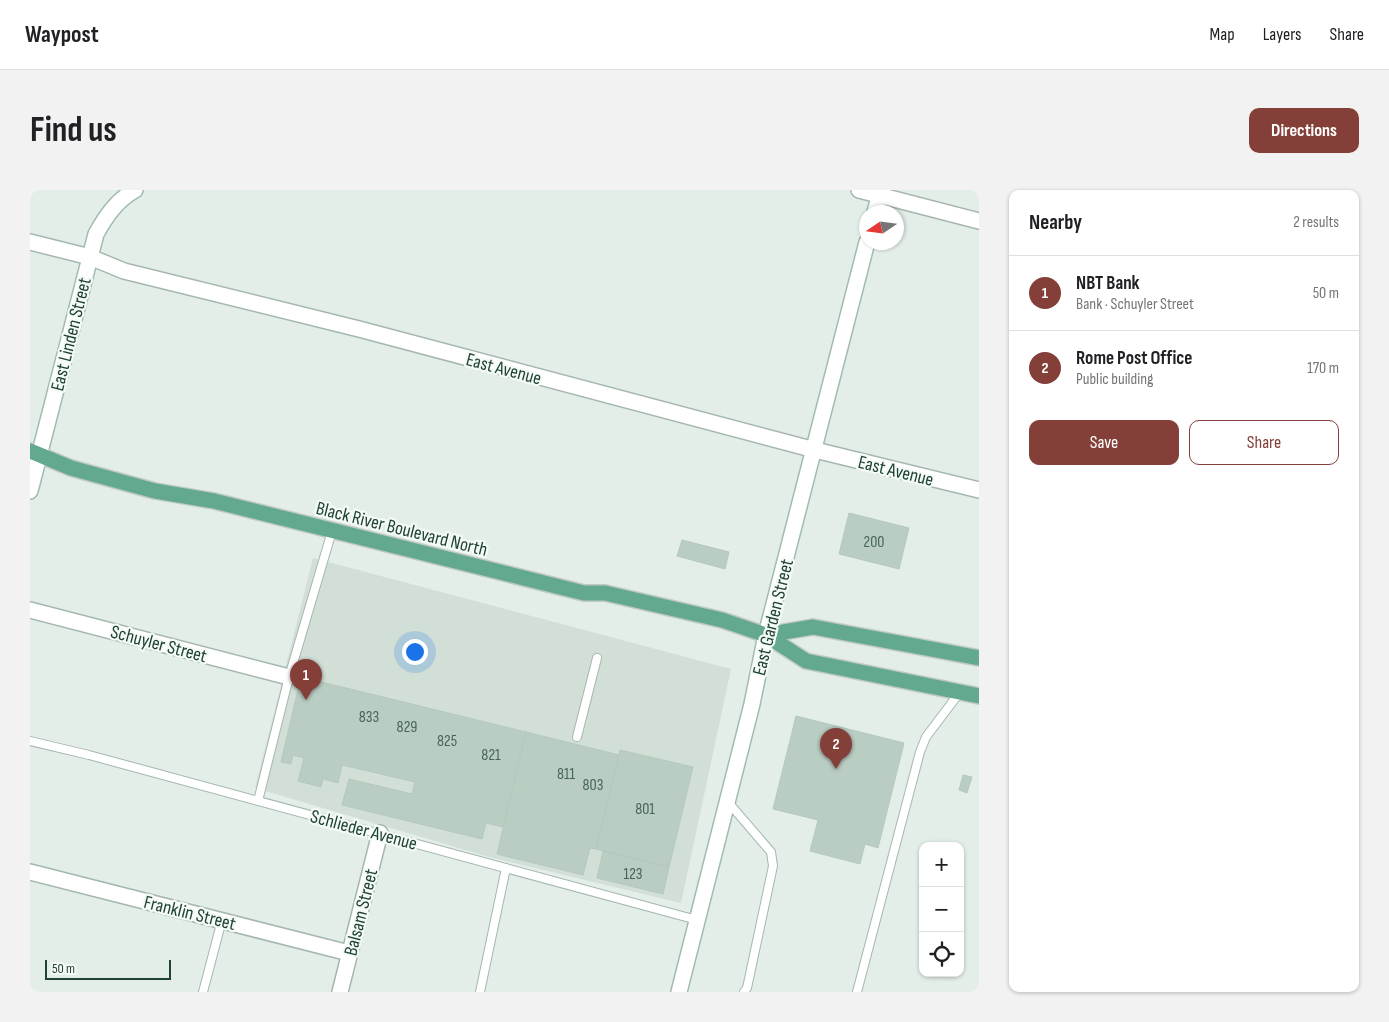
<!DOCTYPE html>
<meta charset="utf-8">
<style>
body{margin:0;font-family:"Sofia Sans Condensed",sans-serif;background:#f2f2f2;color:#202124}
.controls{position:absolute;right:15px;bottom:15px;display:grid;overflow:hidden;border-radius:10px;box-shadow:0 1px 4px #0004}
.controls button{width:45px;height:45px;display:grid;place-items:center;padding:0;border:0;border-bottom:1px solid #e0e0e0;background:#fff;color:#202124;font:25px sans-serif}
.compass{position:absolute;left:829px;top:15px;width:45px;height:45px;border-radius:50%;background:#fff;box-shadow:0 1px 4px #0004;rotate:257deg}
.scale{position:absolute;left:15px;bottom:12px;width:126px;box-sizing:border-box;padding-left:5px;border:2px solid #204234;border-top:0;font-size:14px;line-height:18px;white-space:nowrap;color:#204234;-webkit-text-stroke:4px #f4faf6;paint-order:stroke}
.you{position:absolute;left:384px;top:461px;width:18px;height:18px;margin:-12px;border:4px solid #fff;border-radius:50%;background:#1a73e8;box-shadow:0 0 0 8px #1a73e833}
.badge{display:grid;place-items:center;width:32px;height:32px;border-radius:50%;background:#843f38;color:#fff;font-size:16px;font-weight:700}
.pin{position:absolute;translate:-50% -41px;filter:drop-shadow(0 1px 2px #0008)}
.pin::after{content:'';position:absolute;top:26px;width:18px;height:15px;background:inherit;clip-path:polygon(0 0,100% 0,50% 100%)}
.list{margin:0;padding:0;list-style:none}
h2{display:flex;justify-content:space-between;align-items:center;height:65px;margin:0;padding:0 20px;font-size:21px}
h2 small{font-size:16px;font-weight:400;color:#757577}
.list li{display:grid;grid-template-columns:32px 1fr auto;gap:15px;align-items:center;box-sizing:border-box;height:75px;padding:0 20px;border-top:1px solid #e0e0e0}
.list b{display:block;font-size:19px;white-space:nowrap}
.list p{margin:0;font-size:16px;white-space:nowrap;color:#757577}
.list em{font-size:16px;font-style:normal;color:#757577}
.actions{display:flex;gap:10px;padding:15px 20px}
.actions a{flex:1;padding:11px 0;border:1px solid #843f38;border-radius:10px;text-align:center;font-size:18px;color:#843f38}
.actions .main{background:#843f38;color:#fff}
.icon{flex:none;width:28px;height:28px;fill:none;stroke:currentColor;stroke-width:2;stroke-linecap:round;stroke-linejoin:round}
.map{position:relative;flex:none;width:949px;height:802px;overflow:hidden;border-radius:10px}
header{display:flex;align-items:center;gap:30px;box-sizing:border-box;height:70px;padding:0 25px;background:#fff;border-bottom:1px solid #e0e0e0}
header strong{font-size:24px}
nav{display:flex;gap:28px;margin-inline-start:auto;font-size:18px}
.intro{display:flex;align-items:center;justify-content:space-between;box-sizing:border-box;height:120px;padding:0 30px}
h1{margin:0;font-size:35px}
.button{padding:12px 22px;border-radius:10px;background:#843f38;color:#fff;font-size:18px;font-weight:700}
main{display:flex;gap:30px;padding:0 30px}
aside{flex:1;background:#fff;border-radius:10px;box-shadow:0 1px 4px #0004}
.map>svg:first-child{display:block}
.built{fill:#d1dfd6}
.building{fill:#bacdc3;stroke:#b4c9bd}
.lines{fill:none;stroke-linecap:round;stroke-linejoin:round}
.lane-casing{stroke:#a5b7ae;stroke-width:10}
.street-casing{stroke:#a5b7ae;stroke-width:18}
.secondary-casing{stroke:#a0bcae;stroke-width:18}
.primary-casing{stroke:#c1cac6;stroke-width:18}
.lane{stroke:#fff;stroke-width:8}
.street{stroke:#fff;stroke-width:15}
.secondary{stroke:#fff;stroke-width:15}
.primary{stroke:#62a98d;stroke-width:15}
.labels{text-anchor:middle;stroke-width:4.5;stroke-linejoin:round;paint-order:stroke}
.number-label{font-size:16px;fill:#466558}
.street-label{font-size:19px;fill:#204234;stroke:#f4faf6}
</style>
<header>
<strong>Waypost</strong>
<nav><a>Map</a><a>Layers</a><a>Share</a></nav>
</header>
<div class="intro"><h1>Find us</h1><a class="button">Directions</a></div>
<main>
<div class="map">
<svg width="949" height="802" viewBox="0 0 949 802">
<rect width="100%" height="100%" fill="#e3eee8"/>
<path class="built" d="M 283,368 L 701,479 L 651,713 L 459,667 L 225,598 Z"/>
<path class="building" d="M 819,323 L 879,338 L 869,379 L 809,364 Z
M 652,350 L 699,362 L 695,379 L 647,366 Z
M 271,487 L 496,542 L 473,637 L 456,633 L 452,649 L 312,615 L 319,589 L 382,604 L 385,592 L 312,575 L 308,593 L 293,589 L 291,597 L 268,591 L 274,568 L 263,565 L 261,574 L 251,572 Z
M 766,526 L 874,553 L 848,658 L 835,654 L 830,674 L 780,661 L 788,630 L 743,619 Z
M 496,542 L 589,565 L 566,659 L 560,658 L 553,685 L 467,664 Z
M 590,560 L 663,577 L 639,677 L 566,659 Z
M 933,585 L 942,587 L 937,603 L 929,600 Z
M 573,661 L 639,677 L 633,704 L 567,688 Z"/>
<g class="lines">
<defs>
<path id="lane" d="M 547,547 L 567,468
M 0,551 L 59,565 L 667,730
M 228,611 L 259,487 L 302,341
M 698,612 L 741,662 L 743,676 L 717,798 L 714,802
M 173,802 L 192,730
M 450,802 L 476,678
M 827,802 L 890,562 L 896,547 L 930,502"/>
<path id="street" d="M 829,0 L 949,31
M 0,52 L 60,67 L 94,81 L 329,139 L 785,260 L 949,300
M 0,420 L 259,487
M 0,682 L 319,763
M 310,802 L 350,643"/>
<path id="secondary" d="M 845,22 L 851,0
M 0,301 L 66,44 C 76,26 87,10 105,0
M 649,802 L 722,514 L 736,445 L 837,52"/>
<path id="primary" d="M 0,261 L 41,278 L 125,301 L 184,311 L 554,403 L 575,403 L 692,430 L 736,445 L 776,471 L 949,506
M 736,445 L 783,437 L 949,468"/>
</defs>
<use href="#lane" class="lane-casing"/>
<use href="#street" class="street-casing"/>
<use href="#secondary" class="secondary-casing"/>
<use href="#primary" class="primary-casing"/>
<use href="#lane" class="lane"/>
<use href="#street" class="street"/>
<use href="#secondary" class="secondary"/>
<use href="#primary" class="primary"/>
</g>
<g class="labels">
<g class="number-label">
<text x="844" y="357">200</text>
<text x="339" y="532">833</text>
<text x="377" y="542">829</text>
<text x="417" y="556">825</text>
<text x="461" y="570">821</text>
<text x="536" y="589">811</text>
<text x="563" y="600">803</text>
<text x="615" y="624">801</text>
<text x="603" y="689">123</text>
</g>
<g class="street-label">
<text transform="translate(40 144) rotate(-76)" y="7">East Linden Street</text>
<text transform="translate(474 178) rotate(15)" y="7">East Avenue</text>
<text transform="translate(866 280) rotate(14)" y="7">East Avenue</text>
<text transform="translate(372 338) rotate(14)" y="7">Black River Boulevard North</text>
<text transform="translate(742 427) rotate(-76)" y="7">East Garden Street</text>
<text transform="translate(129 453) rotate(15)" y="7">Schuyler Street</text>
<text transform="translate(334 639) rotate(15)" y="7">Schlieder Avenue</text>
<text transform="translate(160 722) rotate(14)" y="7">Franklin Street</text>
<text transform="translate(330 722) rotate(-76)" y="7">Balsam Street</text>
</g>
</g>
</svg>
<div class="controls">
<button>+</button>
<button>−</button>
<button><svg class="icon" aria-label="locate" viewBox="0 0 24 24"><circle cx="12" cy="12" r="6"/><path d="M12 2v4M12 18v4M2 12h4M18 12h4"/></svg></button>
</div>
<svg class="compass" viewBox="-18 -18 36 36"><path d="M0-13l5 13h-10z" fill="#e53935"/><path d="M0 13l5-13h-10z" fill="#757577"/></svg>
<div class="scale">50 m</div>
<div class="you"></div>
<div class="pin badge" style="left:276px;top:510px">1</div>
<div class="pin badge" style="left:806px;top:579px">2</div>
</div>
<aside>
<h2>Nearby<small>2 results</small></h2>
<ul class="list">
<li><span class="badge">1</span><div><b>NBT Bank</b><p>Bank · Schuyler Street</p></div><em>50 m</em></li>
<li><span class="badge">2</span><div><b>Rome Post Office</b><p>Public building</p></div><em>170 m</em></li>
</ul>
<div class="actions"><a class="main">Save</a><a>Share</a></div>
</aside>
</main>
